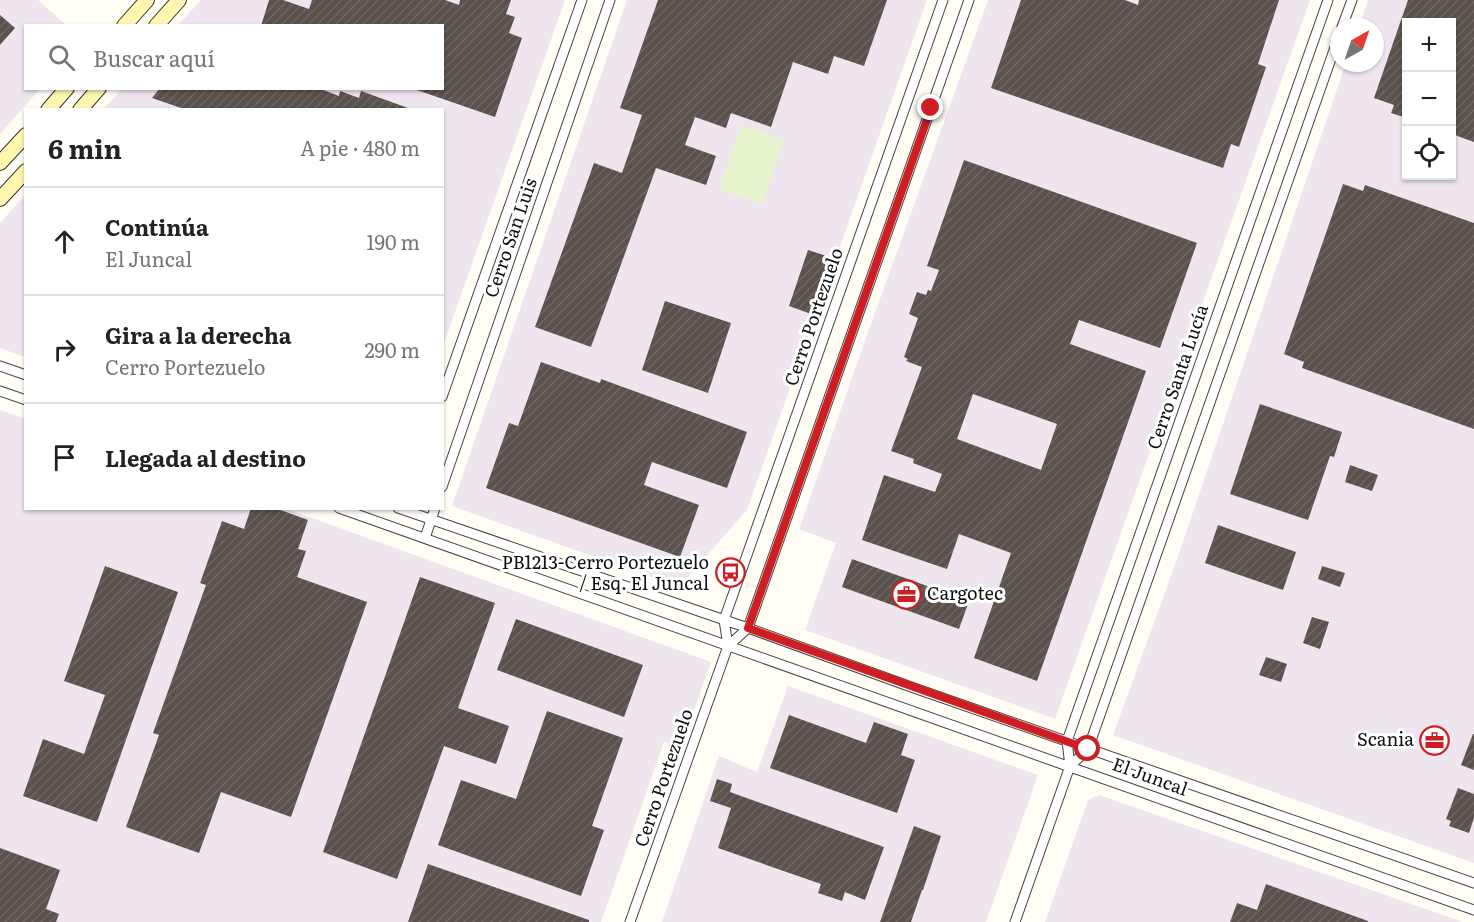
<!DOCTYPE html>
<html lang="es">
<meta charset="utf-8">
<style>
body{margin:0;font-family:Literata,serif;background:#f6f6f6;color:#222}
.controls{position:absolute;right:18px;top:18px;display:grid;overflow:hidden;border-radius:0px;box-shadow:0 2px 4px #0004}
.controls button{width:54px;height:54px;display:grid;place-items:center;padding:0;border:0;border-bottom:2px solid #e0e0e0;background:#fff;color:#222;font:30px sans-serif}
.compass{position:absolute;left:1330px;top:18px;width:54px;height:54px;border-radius:50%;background:#fff;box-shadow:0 2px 4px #0004;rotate:40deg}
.stop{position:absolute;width:18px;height:18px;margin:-14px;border:4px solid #cc1e23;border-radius:50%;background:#fff}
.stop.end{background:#cc1e23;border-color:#fff;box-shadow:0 2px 6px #0008}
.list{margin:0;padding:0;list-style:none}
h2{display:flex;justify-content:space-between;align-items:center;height:78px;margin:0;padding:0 24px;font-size:26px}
h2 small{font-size:20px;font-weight:400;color:#767676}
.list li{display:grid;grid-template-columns:39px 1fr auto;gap:18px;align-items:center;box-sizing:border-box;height:108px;padding:0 24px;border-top:2px solid #e0e0e0}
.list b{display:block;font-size:22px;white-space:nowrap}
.list p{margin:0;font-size:20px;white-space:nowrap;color:#767676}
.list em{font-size:20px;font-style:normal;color:#767676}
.icon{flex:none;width:33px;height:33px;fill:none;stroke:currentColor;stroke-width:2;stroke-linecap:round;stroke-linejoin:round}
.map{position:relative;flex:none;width:1474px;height:922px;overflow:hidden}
.search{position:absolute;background:#fff;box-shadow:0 2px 4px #0004;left:24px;top:24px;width:420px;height:66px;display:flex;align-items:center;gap:15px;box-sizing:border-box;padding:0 21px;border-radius:0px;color:#767676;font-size:22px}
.panel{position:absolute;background:#fff;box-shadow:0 2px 4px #0004;left:24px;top:108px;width:420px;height:402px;border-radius:0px}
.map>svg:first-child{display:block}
.industrial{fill:#eee5ef;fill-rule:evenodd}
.pitch{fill:#e6f4cd}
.building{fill:url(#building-hatch);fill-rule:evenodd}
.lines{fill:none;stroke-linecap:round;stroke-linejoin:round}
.street-casing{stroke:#444;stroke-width:11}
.secondary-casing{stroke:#333;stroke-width:16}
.street{stroke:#fff;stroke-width:9}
.secondary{stroke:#fff7af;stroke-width:14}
.route{stroke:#cc1e23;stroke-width:8}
.labels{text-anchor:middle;stroke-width:6;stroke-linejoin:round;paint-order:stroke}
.street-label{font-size:18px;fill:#111;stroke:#fff}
.poi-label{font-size:18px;fill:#111;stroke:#fff;text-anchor:end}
</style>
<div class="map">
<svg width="1474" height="922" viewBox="0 0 1474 922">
<defs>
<pattern id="building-hatch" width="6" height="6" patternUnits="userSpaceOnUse" patternTransform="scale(1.5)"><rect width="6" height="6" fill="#5a524c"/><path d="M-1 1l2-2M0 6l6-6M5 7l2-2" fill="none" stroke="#6d6662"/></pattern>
</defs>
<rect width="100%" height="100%" fill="#fffdf4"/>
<path class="industrial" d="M 0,0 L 38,0 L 66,25 L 26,26 L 26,88 L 40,89 L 0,134 Z
M 201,0 L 565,0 L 443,346 L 442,110 L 103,110 L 122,89 L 442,88 L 442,26 L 178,25 Z
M 627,0 L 927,0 L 747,510 L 679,587 L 452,506 Z
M 988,0 L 1310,0 L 1055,719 L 805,630 L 836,543 L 799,529 L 867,335 Z
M 1368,0 L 1474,0 L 1474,863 L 1113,735 L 1175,565 L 1346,63 L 1375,63 L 1375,27 L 1359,27 ZM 1406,22 L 1452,22 L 1452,176 L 1406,176 Z
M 25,195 L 25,357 L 0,348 L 0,223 Z
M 0,410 L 25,419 L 26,508 L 287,509 L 711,662 L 681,748 L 664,742 L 601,922 L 0,922 Z
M 788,686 L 1038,775 L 986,922 L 662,922 L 719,756 L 757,772 Z
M 1099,795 L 1463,922 L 1045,922 L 1088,800 Z"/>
<path class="pitch" d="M 741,125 L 784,140 L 762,204 L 719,189 Z"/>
<path class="building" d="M 269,0 L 283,0 L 309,9 L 312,0 L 445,0 L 459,5 L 460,0 L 511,0 L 506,14 L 515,17 L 509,33 L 522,38 L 495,117 L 417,90 L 417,88 L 442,88 L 442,26 L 261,26 Z
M 658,0 L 887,0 L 864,66 L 834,56 L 828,74 L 793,62 L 771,127 L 731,113 L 726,128 L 695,117 L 685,145 L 716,156 L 706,185 L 656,168 L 591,347 L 535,327 L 594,163 L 622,173 L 642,115 L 620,108 Z
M 1021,0 L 1125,0 L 1138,5 L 1139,0 L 1279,0 L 1258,64 L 1266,67 L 1239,147 L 1231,144 L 1223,168 L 991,88 Z
M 1408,0 L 1474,0 L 1474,142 L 1452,134 L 1452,22 L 1407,22 L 1407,118 L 1391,113 L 1394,105 L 1374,98 Z
M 0,15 L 15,28 L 0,45 Z
M 160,88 L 318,88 L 339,96 L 340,91 L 359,98 L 361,91 L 408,108 L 187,110 L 152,98 Z
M 964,160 L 1197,243 L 1160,348 L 1079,320 L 1070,344 L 1146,371 L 1037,681 L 974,658 L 1011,553 L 959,534 L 947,569 L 862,540 L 884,475 L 935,492 L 942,474 L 913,463 L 914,459 L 891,451 L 922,367 L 906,361 L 908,359 L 904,357 L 918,318 L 909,314 L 917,292 L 926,295 L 928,290 L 931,291 L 939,270 L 927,266 ZM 973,394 L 1057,424 L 1041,470 L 957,439 Z
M 1343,184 L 1363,191 L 1365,185 L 1474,223 L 1474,429 L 1302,368 L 1304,362 L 1284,354 Z
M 808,250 L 833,258 L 814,315 L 789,306 Z
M 665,301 L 731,323 L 708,393 L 642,370 Z
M 541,362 L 600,383 L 601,379 L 747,432 L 727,488 L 652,462 L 644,485 L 699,505 L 680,557 L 486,488 L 509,423 L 518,426 Z
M 1260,404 L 1342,432 L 1334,457 L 1330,456 L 1308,520 L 1230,494 Z
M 1350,465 L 1378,475 L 1372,491 L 1345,482 Z
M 251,508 L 275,508 L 308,520 L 298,549 L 306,551 L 297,577 L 367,602 L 291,817 L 221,792 L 199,853 L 126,827 L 159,735 L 153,733 L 206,585 L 200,583 L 222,521 L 244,529 Z
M 1218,525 L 1296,552 L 1283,590 L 1205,563 Z
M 852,559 L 969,601 L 959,629 L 842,587 Z
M 105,566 L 178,592 L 97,822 L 23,796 L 43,739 L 84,754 L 105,695 L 64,681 Z
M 1322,566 L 1345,573 L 1340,587 L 1318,579 Z
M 420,577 L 495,603 L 458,708 L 509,726 L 496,764 L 444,746 L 397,879 L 323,852 Z
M 1312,617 L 1329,622 L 1320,649 L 1303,643 Z
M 516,619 L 643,665 L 624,717 L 497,670 Z
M 1266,657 L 1287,664 L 1281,682 L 1259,675 Z
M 547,711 L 623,738 L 592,826 L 604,830 L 581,896 L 438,845 L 461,780 L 516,799 Z
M 789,715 L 866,743 L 874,722 L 908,734 L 901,755 L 915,760 L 897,813 L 770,768 Z
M 1473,734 L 1474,734 L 1474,770 L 1461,765 Z
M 717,779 L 732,784 L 730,792 L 884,847 L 865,900 L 845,892 L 842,901 L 818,893 L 821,884 L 718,848 L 731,808 L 710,801 Z
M 1458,788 L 1474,794 L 1474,818 L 1469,833 L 1449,826 L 1451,821 L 1446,819 Z
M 914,826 L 941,836 L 923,890 L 922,890 L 911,922 L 880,922 Z
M 0,848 L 60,870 L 46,909 L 59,914 L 56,922 L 0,922 Z
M 428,864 L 589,920 L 589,922 L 408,922 Z
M 1266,884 L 1368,921 L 1368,922 L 1230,922 L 1237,903 L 1257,910 Z"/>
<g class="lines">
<defs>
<path id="street" d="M 1342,27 L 1352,0
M 0,366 L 26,375
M 0,391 L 26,400
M 442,397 L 582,0
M 442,487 L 610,0
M 339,508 L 1474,910
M 398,508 L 748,628 L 914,688 L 1474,883
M 425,538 L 435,508
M 728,646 L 748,628 L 969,0
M 1070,766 L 1088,749 L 1339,36
M 630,922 L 728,646 L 724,620 L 943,0
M 1015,922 L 1070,766 L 1067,741 L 1328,0"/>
<path id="secondary" d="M 124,26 L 147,0
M 156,26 L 179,0
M 48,110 L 67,88
M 80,110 L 99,88
M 0,163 L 26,135
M 0,199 L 26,171"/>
</defs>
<use href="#street" class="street-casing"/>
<use href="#secondary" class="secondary-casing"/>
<use href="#street" class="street"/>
<use href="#secondary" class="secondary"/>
</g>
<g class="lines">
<path class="route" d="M 931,108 L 748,628 L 1088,749"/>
</g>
<defs>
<symbol id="bus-ring" viewBox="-11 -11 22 22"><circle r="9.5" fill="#fff" stroke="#cc1e23" stroke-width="1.5"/><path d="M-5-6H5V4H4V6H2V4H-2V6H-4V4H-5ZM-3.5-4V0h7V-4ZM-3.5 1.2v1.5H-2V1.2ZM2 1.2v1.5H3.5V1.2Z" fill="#cc1e23"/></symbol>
<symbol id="office-ring" viewBox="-11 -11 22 22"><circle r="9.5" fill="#fff" stroke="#cc1e23" stroke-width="1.5"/><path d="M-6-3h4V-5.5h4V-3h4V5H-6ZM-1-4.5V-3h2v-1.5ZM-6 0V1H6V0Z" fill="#cc1e23"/></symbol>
</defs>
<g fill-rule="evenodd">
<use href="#bus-ring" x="714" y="556" width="33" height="33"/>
<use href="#office-ring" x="890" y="578" width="33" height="33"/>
<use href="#office-ring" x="1418" y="724" width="33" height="33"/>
</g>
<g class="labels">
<g class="street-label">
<text transform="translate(511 238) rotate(-71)" y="6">Cerro San Luis</text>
<text transform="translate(814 317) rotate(-71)" y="6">Cerro Portezuelo</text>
<text transform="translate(1178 377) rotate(-71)" y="6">Cerro Santa Lucía</text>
<text transform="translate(1150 777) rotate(20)" y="6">El Juncal</text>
<text transform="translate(664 778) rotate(-71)" y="6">Cerro Portezuelo</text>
</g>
<g class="poi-label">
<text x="709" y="569">PB1213-Cerro Portezuelo<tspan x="709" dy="21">/ Esq. El Juncal</tspan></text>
<text x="927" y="600" text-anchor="start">Cargotec</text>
<text x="1414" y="746">Scania</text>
</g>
</g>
</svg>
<div class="controls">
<button>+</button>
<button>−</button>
<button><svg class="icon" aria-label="locate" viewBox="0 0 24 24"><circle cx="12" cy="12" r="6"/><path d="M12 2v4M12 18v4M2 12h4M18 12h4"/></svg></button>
</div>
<svg class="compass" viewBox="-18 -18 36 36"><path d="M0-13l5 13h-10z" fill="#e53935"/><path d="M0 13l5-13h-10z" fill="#767676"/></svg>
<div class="stop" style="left:1088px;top:749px"></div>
<div class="stop end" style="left:931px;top:108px"></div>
<div class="search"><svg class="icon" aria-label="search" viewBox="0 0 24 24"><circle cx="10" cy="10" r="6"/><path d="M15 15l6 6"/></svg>Buscar aquí</div>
<section class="panel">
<h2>6 min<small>A pie · 480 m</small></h2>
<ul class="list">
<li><svg class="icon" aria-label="ahead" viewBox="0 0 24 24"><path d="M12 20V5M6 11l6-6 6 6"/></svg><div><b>Continúa</b><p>El Juncal</p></div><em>190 m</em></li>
<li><svg class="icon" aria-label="right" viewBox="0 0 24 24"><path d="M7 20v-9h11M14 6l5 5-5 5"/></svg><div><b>Gira a la derecha</b><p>Cerro Portezuelo</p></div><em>290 m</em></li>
<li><svg class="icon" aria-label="arrive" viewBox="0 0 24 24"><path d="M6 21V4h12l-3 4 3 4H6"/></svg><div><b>Llegada al destino</b></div></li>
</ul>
</section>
</div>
